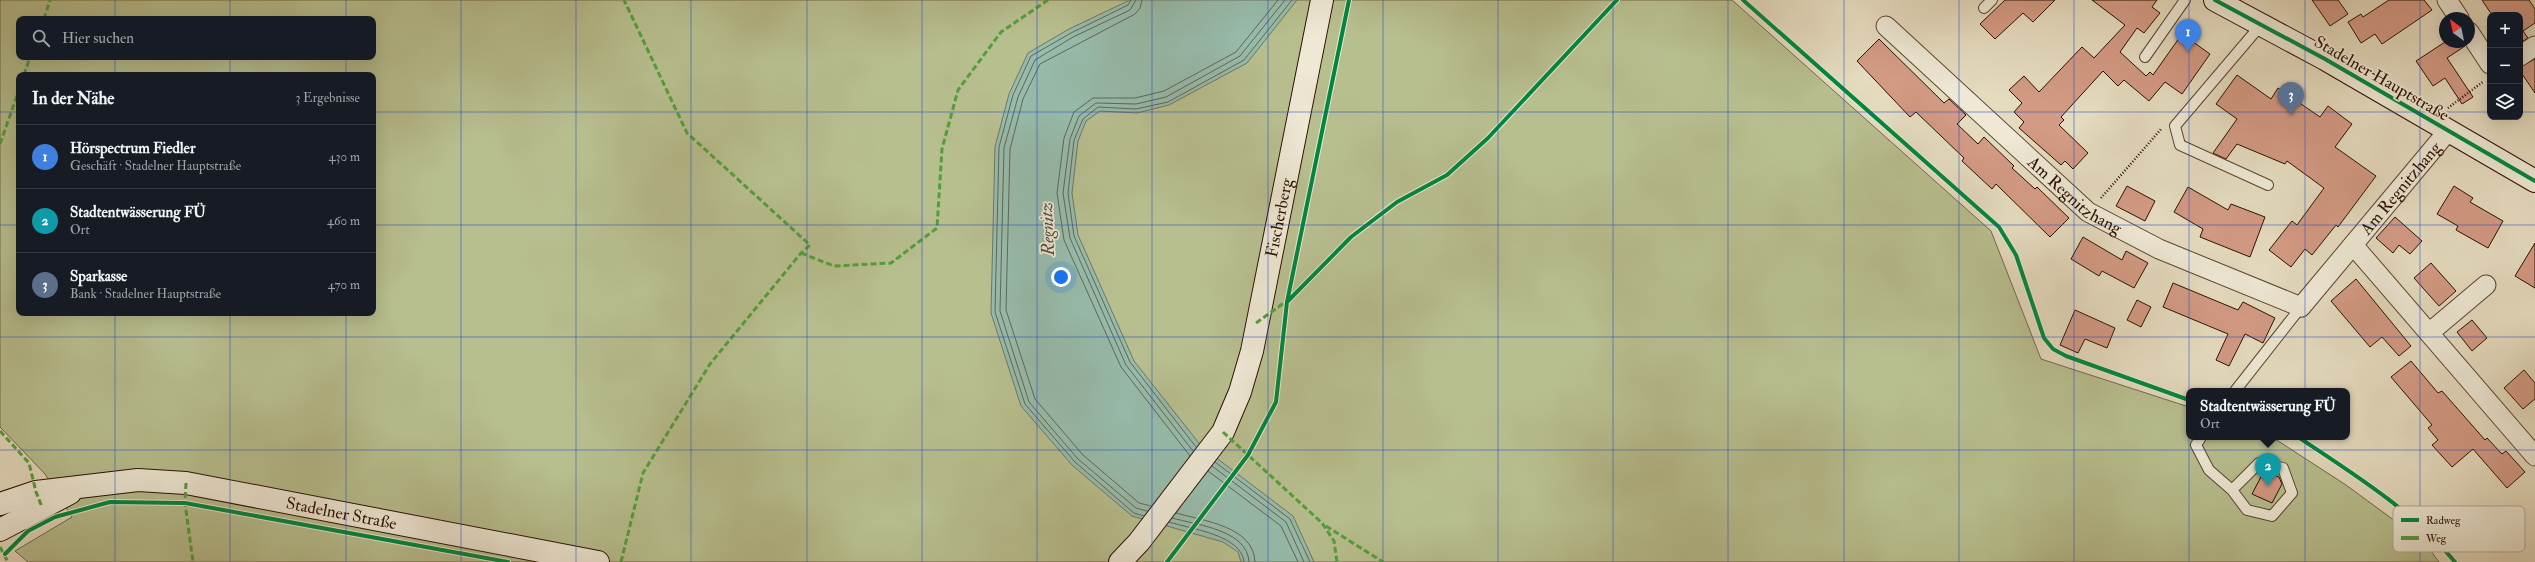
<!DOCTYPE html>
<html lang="de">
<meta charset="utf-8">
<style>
body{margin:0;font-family:"IM FELL Double Pica",serif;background:#20242c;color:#f1f3f6}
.controls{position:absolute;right:12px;top:12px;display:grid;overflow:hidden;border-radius:8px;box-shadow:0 4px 16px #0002}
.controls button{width:36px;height:36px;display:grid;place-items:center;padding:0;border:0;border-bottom:1px solid #363941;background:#171b24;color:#f1f3f6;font:20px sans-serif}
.compass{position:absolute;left:2439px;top:12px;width:36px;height:36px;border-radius:50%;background:#171b24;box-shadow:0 4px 16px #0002;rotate:327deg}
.you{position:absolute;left:1061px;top:277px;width:14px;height:14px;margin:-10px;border:3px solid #fff;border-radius:50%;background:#1a73e8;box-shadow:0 0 0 6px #1a73e833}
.badge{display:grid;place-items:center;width:26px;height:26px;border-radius:50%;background:#b45309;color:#fff;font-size:13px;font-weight:700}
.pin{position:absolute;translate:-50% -33px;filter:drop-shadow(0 1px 2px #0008)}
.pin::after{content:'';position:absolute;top:21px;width:14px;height:12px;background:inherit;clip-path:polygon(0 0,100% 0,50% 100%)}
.popup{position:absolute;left:2186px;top:388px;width:164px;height:52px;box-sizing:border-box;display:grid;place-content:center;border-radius:8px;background:#171b24;filter:drop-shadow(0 1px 3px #0005);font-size:13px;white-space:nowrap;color:#9ea1a6}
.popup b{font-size:15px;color:#f1f3f6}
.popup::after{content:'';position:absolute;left:50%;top:100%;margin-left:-8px;border:8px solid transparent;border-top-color:#171b24}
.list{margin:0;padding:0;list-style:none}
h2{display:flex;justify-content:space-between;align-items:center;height:52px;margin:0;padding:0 16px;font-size:17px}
h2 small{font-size:13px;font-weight:400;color:#9ea1a6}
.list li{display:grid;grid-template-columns:26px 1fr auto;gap:12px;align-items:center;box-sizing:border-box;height:64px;padding:0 16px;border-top:1px solid #363941}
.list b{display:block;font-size:15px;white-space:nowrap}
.list p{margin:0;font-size:13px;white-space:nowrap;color:#9ea1a6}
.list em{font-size:13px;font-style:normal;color:#9ea1a6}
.icon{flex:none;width:22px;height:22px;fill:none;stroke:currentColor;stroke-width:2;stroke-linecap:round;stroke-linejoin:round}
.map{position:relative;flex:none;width:2535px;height:562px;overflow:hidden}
.search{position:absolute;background:#171b24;box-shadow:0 4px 16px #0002;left:16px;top:16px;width:360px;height:44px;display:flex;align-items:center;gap:10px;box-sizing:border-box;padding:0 14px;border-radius:8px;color:#9ea1a6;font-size:15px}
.panel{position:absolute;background:#171b24;box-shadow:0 4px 16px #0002;left:16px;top:72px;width:360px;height:244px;border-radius:8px}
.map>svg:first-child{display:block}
.green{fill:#b8bf8f;stroke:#726848;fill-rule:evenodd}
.water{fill:#97bcac;stroke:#6c7867}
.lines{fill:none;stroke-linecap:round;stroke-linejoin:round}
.shore{stroke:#616656;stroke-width:1}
.building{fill:#d39a84;stroke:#2b1100}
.lane-casing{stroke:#5a4430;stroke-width:12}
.street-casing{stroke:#5a4430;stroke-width:21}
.secondary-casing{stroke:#2b1100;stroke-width:24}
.path{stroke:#2b1100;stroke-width:2.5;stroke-dasharray:1 2;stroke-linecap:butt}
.lane{stroke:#eee8d5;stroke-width:10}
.street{stroke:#eee8d5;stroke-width:19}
.secondary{stroke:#eee8d5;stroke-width:22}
.quiet{stroke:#51a03c;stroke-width:3;stroke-dasharray:6 3;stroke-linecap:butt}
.cycleway-casing{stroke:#eee8d5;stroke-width:6}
.cycleway{stroke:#00873e;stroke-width:4}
.grid{fill:none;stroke:#1d4ed8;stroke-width:1;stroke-opacity:0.55}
.labels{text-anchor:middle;stroke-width:3.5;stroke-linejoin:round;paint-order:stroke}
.street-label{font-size:17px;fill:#2b1100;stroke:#eee8d5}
.water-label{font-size:18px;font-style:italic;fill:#514d3c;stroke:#eee8d5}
.key{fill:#eee8d5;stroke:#b4a895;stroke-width:1}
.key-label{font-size:11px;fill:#2b1100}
</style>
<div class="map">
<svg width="2535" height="562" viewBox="0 0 2535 562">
<rect width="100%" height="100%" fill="#e5dbbf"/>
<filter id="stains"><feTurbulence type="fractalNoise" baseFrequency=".005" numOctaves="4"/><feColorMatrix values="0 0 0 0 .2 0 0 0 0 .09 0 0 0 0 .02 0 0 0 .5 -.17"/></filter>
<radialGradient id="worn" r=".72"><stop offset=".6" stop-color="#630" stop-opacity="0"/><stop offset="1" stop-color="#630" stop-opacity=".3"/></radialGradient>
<path class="green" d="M 0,0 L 1732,0 L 1991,231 L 2041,359 L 2189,407 L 2189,437 L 2272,437 L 2346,485 L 2425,543 L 2439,562 L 28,562 L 15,551 L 72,517 L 45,474 L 0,427 ZM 19,19 L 373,19 L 373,57 L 19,57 ZM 19,75 L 373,75 L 373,313 L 19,313 Z"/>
<path class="water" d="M 1130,0 L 1297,0 L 1247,63 L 1169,105 L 1137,113 L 1100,111 L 1086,121 L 1078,141 L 1072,193 L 1078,235 L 1134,361 L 1202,447 L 1293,516 L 1314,562 L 1241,562 L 1238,552 L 1223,542 L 1132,516 L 1072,465 L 1021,406 L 991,313 L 995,147 L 1009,94 L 1028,53 L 1069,29 Z"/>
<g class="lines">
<path class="shore" d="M 1131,0 L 1128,5 L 1071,33 L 1031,56 L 1013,95 L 999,147 L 995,312 L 1025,404 L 1075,462 L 1134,513 L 1144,516
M 1136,0 L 1130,10 L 1073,37 L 1035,60 L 1018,97 L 1004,148 L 1000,311 L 1029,402 L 1078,459 L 1136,508 L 1147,511
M 1142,0 L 1140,8 L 1135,14 L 1040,64 L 1023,99 L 1010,149 L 1006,310 L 1035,399 L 1083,455 L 1139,503 L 1151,506
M 1196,447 L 1130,362 L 1074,236 L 1068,193 L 1074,140 L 1083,119 L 1098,107 L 1136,109 L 1168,102 L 1244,60 L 1292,0
M 1193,451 L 1126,365 L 1070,238 L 1063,193 L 1070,139 L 1079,116 L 1096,103 L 1136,104 L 1166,97 L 1240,56 L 1285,0
M 1190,456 L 1121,367 L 1064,240 L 1057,193 L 1064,138 L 1074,112 L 1093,98 L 1135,98 L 1164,91 L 1236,52 L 1278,0
M 1215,462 L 1290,519 L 1310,562
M 1212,466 L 1286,522 L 1304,562
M 1208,471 L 1281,526 L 1298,562
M 1176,513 C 1203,521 1254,526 1255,562
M 1172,518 C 1197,525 1248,530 1249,562
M 1169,522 C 1191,529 1242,535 1244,562"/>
</g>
<path class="building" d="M 2005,0 L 2055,0 L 2033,22 L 2023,13 L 1995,39 L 1980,24 Z
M 2092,0 L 2157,0 L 2152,7 L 2160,13 L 2144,33 L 2137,28 L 2120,52 L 2146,76 L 2150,72 L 2153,75 L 2182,34 L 2210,54 L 2182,94 L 2165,82 L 2149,101 L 2124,80 L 2118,86 L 2103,71 L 2061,117 L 2064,120 L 2059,125 L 2088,153 L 2073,169 L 2065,161 L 2061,165 L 2019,128 L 2024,122 L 2014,112 L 2022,103 L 2009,90 L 2024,76 L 2039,92 L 2082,47 L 2094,58 L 2125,25 Z
M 2312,0 L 2338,0 L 2348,14 L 2330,26 Z
M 2389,0 L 2424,0 L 2432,10 L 2382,44 L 2375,34 L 2361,43 L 2348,22 L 2361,14 L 2363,17 Z
M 2482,0 L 2529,0 L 2535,9 L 2535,23 L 2523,31 L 2528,38 L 2520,43 L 2520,15 L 2492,15 Z
M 1879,39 L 1944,103 L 1949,99 L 1966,115 L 1957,124 L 1978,144 L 1984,137 L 2014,166 L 2012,168 L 2035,189 L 2037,187 L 2069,218 L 2050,237 L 1996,184 L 1992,189 L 1962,161 L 1964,158 L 1916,112 L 1910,117 L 1857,61 Z
M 2445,42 L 2462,42 L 2465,46 L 2447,58 L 2473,97 L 2462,104 L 2445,78 L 2433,86 L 2416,61 Z
M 2535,59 L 2535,93 L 2520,71 L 2520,67 Z
M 2237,75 L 2271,99 L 2278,88 L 2320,117 L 2328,106 L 2352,124 L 2335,147 L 2376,176 L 2338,227 L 2336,225 L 2312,255 L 2305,249 L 2291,267 L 2269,250 L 2292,221 L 2297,225 L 2324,188 L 2287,161 L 2285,164 L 2237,144 L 2226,159 L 2213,153 L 2237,119 L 2216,104 Z
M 2127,186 L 2155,201 L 2145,221 L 2116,206 Z
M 2454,186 L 2473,198 L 2470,202 L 2503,221 L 2488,248 L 2456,230 L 2458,226 L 2437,214 Z
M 2188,187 L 2228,210 L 2231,204 L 2265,217 L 2250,257 L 2200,237 L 2203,229 L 2174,212 Z
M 2395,217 L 2422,241 L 2410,254 L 2399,245 L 2393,253 L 2376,238 Z
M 2083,237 L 2122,260 L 2126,251 L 2148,263 L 2134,288 L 2102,271 L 2099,276 L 2071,259 Z
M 2535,243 L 2535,288 L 2515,276 Z
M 2431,263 L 2456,291 L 2439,306 L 2414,278 Z
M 2356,279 L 2411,346 L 2399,356 L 2382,337 L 2370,347 L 2331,301 Z
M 2173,283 L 2238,310 L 2243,302 L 2275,318 L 2263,343 L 2245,334 L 2229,366 L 2216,360 L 2228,334 L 2163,307 Z
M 2137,300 L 2151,307 L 2141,327 L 2127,320 Z
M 2075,310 L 2115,328 L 2107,348 L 2085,339 L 2078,353 L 2060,345 Z
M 2472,320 L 2487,338 L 2472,351 L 2457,332 Z
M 2411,361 L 2438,393 L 2442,391 L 2485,440 L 2487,438 L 2502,454 L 2506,451 L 2525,472 L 2507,488 L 2473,449 L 2452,467 L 2432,445 L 2438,440 L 2428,428 L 2432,425 L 2391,377 Z
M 2524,370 L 2535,383 L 2535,399 L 2523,409 L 2504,388 Z
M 2264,471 L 2279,477 L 2282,484 L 2272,503 L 2252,494 Z"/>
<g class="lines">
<defs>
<path id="lane" d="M 1984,8 L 1992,0
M 2260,26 L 2175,126 L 2180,145 L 2268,185
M 2145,57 L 2185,0
M 2235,391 L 2301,307
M 2201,437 L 2196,445 L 2209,470 L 2232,490 L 2247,510 L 2272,516 L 2292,493 L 2283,468 L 2259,463 L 2232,490"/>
<g id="street">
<path d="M 2447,0 L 2459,18"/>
<path id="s1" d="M 1886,26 L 2088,212 L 2159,249 L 2301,307 L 2448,131"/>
<path d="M 2469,32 L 2490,64"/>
<path d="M 2520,56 L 2535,46"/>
<path d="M 2353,245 L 2535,456"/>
<path d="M 2429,333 L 2486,285"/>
</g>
<g id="secondary">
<path d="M 2215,0 L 2325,59 L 2535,181"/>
<path id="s2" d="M 0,504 L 36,492 L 138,480 L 186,483 L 598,562"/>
<path d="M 0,530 L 70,493"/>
<path id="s3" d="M 1120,562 L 1139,542 L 1223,432 L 1240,392 L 1252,351 L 1322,0"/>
</g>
</defs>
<use href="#lane" class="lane-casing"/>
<use href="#street" class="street-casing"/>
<use href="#secondary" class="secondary-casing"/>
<path class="path" d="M 2448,108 L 2484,81
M 2101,198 L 2162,128"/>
<use href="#lane" class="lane"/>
<use href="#street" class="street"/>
<use href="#secondary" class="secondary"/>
<path class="quiet" d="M 44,19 L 50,0
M 24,75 L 30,57
M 0,144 L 19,90
M 801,253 L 834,266 L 891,263 L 937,228 L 942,149 L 958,90 L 1001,32 L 1048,0
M 1256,323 L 1288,300
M 0,431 L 29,463 L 36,492 L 42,507
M 1223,432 L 1322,523 L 1334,541 L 1337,562
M 186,483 L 185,503 L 193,562
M 1326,526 L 1383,562
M 0,547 L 8,562
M 621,562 L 643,473 L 710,364 L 801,253 L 810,245 L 687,133 L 624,0"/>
<defs>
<path id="cycleway" d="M 1743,0 L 1999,227 L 2016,255 L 2044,338 L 2053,349 L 2066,356 L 2189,400
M 2215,0 L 2325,59 L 2535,181
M 1287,302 L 1351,237 L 1397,202 L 1447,175 L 1488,138 L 1617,0
M 2298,437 C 2354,474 2413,511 2455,562
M 5,554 L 28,531 L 55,517 L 110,502 L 185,503 L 508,562
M 1167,562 L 1248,455 L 1276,402 L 1287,302 L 1349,0"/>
</defs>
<use href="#cycleway" class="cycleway-casing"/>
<use href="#cycleway" class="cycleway"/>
</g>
<path class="grid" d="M 115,0 L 115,19M 230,0 L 230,19M 346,0 L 346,19M 461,0 L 461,562M 576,0 L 576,562M 691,0 L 691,562M 807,0 L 807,562M 922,0 L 922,562M 1037,0 L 1037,562M 1152,0 L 1152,562M 1268,0 L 1268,562M 1383,0 L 1383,562M 1498,0 L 1498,562M 1613,0 L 1613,562M 1728,0 L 1728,562M 1844,0 L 1844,562M 1959,0 L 1959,562M 2074,0 L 2074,562M 2189,0 L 2189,562M 2305,0 L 2305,562M 2420,0 L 2420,562M 115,57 L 115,75M 230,57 L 230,75M 346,57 L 346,75M 0,112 L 19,112M 373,112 L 2490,112M 2520,112 L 2535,112M 0,225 L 19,225M 373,225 L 2535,225M 115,313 L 115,562M 230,313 L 230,562M 346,313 L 346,562M 0,337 L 2535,337M 0,450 L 2535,450"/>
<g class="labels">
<g class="street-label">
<text transform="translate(2382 78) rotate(30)" y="6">Stadelner Hauptstraße</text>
<text dy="6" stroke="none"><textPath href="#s1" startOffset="663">Am Regnitzhang</textPath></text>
<text dy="6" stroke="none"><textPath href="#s1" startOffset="254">Am Regnitzhang</textPath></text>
<text dy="6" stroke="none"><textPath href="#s3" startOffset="388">Fischerberg</textPath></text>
<text dy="6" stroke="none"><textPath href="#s2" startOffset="347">Stadelner Straße</textPath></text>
</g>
<g class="water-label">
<text transform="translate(1047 229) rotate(-92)" y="6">Regnitz</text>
</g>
</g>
<rect x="2393" y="506" width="132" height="46" rx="6" class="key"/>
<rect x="2401" y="518" width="18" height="4" fill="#00873e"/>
<rect x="2401" y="536" width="18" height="4" fill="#51a03c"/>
<g class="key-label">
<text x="2426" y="524">Radweg</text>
<text x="2426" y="542">Weg</text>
</g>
<rect width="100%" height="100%" filter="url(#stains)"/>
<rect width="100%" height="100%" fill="url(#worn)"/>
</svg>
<div class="controls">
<button>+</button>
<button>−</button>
<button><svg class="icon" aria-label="layers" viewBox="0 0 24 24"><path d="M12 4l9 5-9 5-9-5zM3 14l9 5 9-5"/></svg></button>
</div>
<svg class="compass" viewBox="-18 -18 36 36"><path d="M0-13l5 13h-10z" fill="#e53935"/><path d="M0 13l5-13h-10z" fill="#9ea1a6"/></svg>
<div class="you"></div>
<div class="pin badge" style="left:2188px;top:52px;background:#3f7fe0">1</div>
<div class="pin badge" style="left:2268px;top:486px;background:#0f9aa8">2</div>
<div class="popup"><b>Stadtentwässerung FÜ</b>Ort</div>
<div class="pin badge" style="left:2291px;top:115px;background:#5c6f8a">3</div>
<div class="search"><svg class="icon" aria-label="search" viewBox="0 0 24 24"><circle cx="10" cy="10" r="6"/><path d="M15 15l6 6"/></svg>Hier suchen</div>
<section class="panel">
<h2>In der Nähe<small>3 Ergebnisse</small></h2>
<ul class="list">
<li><span class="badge" style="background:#3f7fe0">1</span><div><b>Hörspectrum Fiedler</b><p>Geschäft · Stadelner Hauptstraße</p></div><em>430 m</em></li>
<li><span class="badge" style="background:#0f9aa8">2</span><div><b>Stadtentwässerung FÜ</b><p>Ort</p></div><em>460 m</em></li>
<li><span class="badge" style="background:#5c6f8a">3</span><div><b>Sparkasse</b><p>Bank · Stadelner Hauptstraße</p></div><em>470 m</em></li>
</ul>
</section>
</div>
